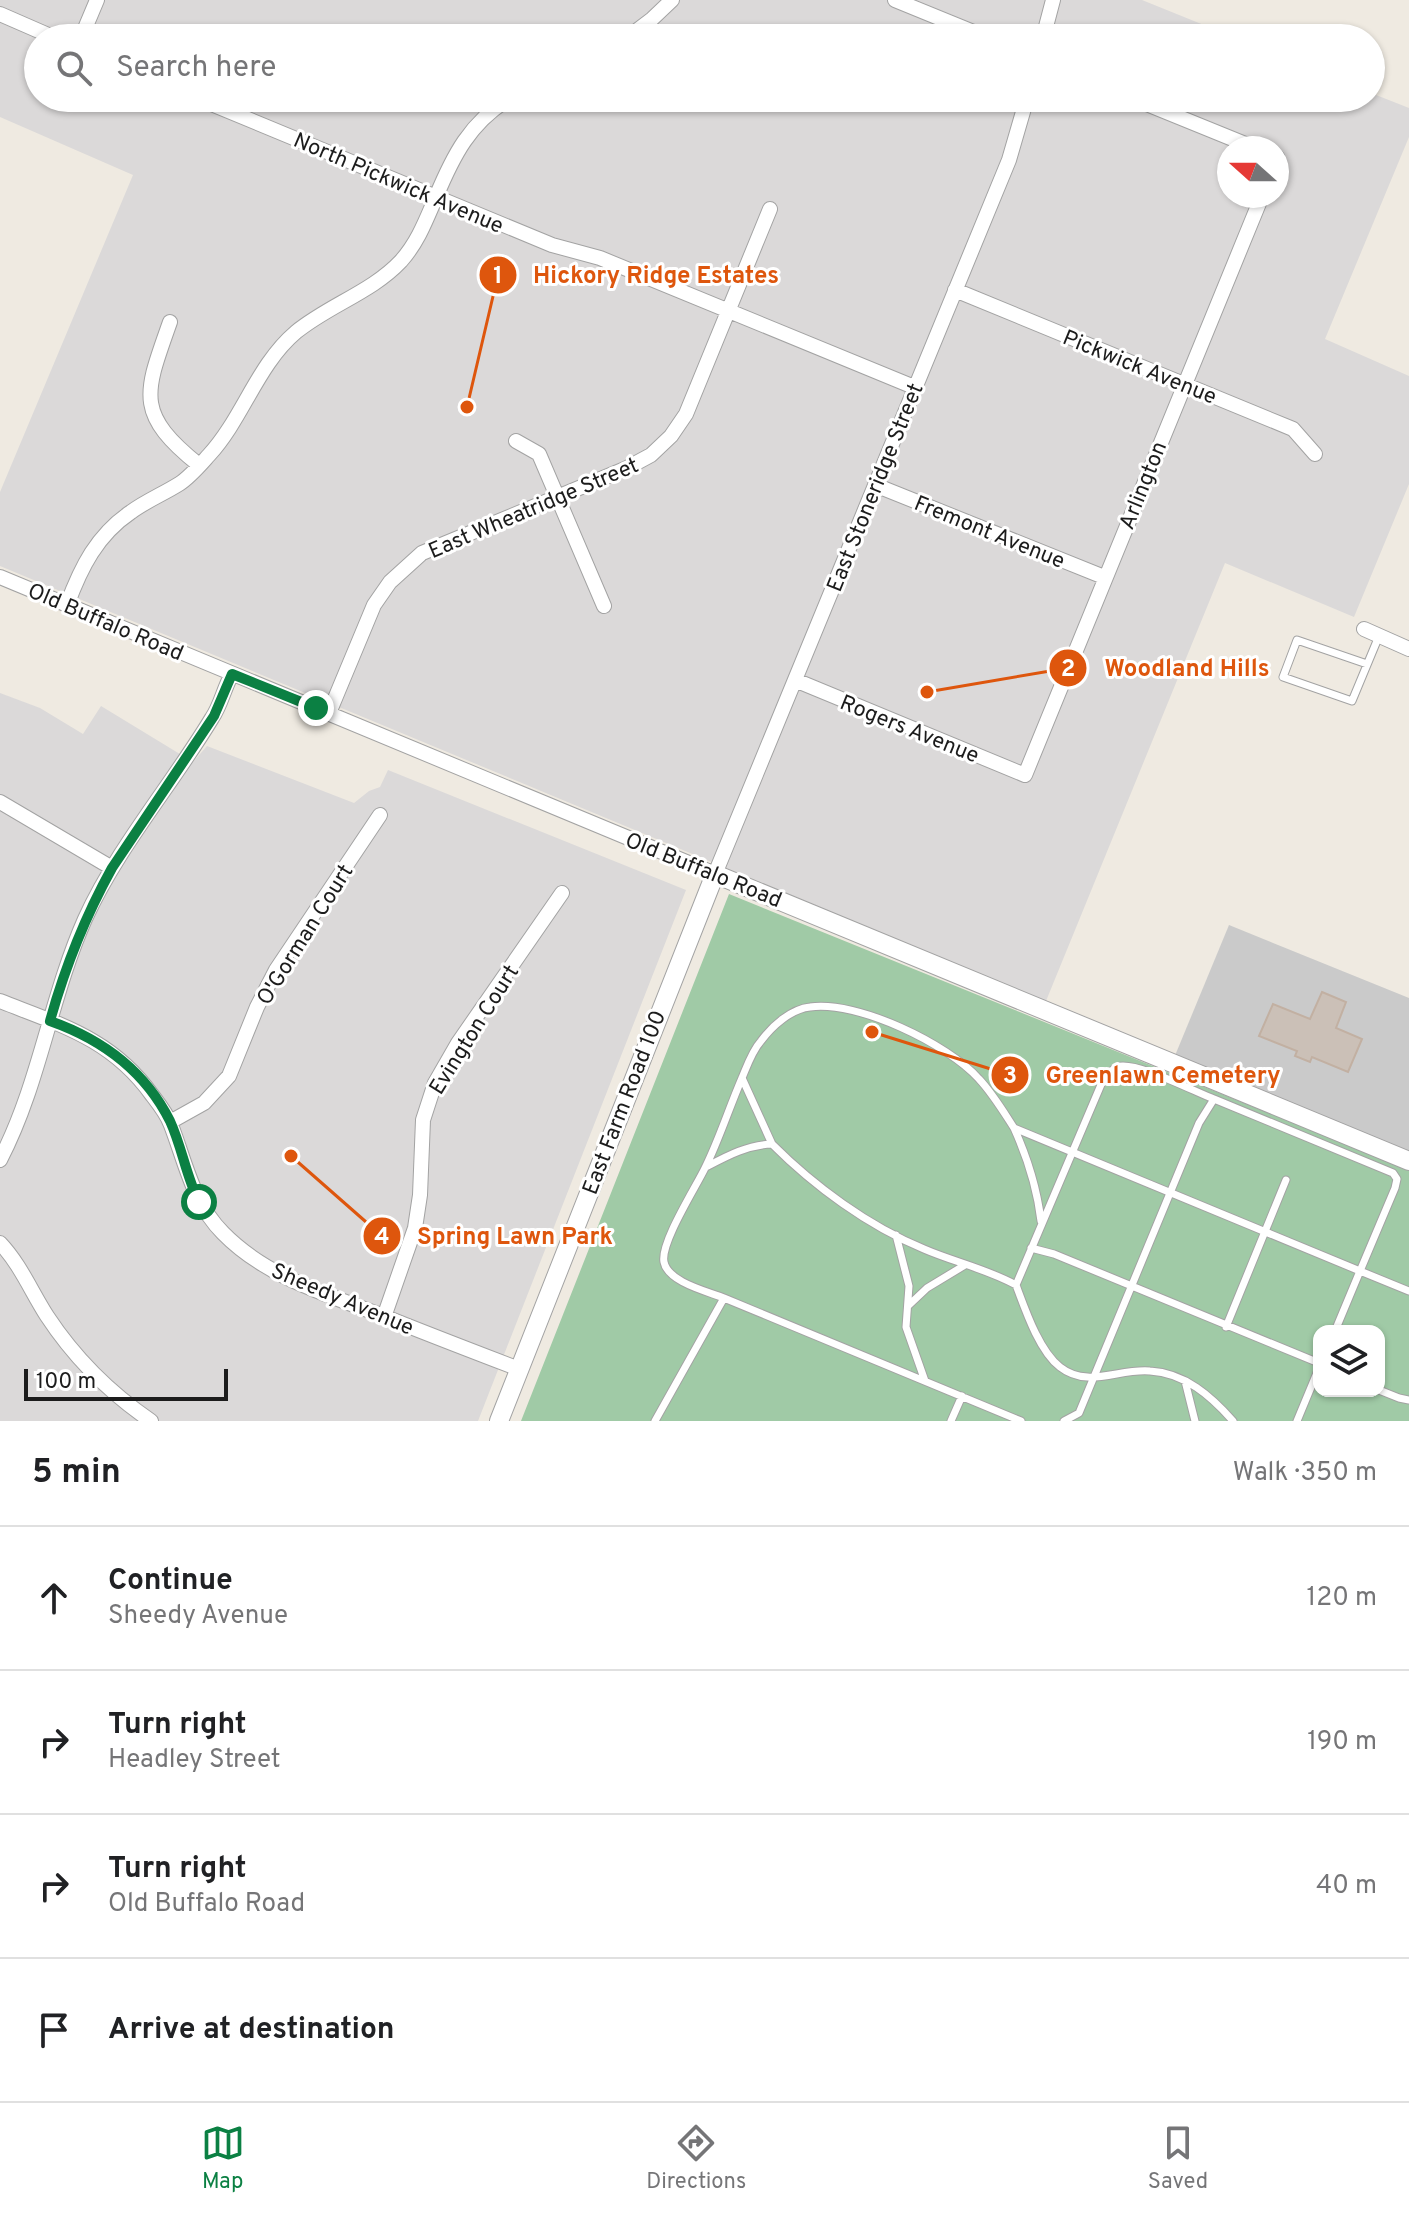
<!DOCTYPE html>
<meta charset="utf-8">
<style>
body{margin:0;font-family:Overpass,sans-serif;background:#f2f2f2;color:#202124}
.controls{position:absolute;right:24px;bottom:24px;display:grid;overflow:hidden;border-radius:16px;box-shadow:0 2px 6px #0004}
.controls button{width:72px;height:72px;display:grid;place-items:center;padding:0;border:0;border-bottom:2px solid #e0e0e0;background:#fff;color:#202124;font:40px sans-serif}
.compass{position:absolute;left:1217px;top:136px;width:72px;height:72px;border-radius:50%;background:#fff;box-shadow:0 2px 6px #0004;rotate:291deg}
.scale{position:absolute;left:24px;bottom:20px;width:204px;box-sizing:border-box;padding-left:8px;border:4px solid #1c1c1c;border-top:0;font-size:22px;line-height:28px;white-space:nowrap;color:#1c1c1c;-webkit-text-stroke:6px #fff;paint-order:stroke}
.stop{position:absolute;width:24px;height:24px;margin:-18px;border:6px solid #0b8043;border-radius:50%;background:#fff}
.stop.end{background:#0b8043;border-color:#fff;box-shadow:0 2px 8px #0008}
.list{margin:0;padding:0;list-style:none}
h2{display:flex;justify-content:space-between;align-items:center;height:104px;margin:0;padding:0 32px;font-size:34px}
h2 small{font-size:26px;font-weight:400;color:#757577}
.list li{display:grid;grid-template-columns:52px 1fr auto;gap:24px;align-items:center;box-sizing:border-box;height:144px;padding:0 32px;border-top:2px solid #e0e0e0}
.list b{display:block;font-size:30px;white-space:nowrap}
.list p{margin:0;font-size:26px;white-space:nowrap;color:#757577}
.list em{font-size:26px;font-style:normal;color:#757577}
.icon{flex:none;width:44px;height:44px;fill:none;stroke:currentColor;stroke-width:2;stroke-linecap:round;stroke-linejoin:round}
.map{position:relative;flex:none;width:1409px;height:1421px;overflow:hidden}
.search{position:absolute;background:#fff;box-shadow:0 2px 6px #0004;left:24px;right:24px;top:24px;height:88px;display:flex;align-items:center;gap:20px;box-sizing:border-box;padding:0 28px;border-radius:44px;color:#757577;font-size:30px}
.sheet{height:680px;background:#fff}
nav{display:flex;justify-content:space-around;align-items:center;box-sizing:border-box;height:112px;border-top:2px solid #e0e0e0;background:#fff;font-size:22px;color:#757577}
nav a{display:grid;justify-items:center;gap:4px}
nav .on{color:#0b8043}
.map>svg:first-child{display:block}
.residential{fill:#dbd9d9;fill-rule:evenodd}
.religious{fill:#cacaca}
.cemetery{fill:#a0caa6;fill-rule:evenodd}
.building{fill:#cbc0b7;stroke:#c2b0a2;stroke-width:2}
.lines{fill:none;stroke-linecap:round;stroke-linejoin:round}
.service-casing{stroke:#a3a3a3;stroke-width:9}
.minor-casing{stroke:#a3a3a3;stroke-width:16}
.tertiary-casing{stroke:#a3a3a3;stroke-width:20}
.service{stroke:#fff;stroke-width:7}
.minor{stroke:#fff;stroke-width:14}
.tertiary{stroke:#fff;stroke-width:18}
.route{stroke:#0b8043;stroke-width:10}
.labels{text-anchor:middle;stroke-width:6;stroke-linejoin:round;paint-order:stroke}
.street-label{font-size:22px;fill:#1c1c1c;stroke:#fff}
.leader{fill:none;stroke:#de560d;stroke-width:3}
.callout-dot{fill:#de560d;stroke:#fff;stroke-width:3}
.mark-label{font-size:24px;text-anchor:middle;font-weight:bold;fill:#fff}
.callout-label{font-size:24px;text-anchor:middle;font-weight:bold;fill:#de560d;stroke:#fff;stroke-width:6;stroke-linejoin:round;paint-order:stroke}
</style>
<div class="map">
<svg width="1409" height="1421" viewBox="0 0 1409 1421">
<rect width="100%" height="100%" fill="#efeae1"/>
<path class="residential" d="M 0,0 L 1142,0 L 1236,38 L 38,38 L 38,98 L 1371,98 L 1371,93 L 1409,108 L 1409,137 L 1325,339 L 1409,376 L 1409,484 L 1354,617 L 1225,563 L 1046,1001 L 0,566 L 0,492 L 133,175 L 0,117 ZM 1229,148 L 1277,148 L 1277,196 L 1229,196 Z
M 0,693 L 40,708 L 83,734 L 101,706 L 193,762 L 207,746 L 354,803 L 369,791 L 380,787 L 388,770 L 686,890 L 478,1421 L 0,1421 Z"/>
<path class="religious" d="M 1229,925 L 1409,998 L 1409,1153 L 1174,1058 Z"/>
<path class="cemetery" d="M 729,894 L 1409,1170 L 1409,1421 L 521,1421 ZM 1319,1331 L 1379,1331 L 1379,1391 L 1319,1391 Z"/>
<path class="building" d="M 1322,992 L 1346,1002 L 1336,1028 L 1362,1039 L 1348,1072 L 1312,1057 L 1310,1062 L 1295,1056 L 1297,1051 L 1259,1036 L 1273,1004 L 1310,1019 Z"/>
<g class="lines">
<defs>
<path id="service" d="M 1367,664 L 1297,640 L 1283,677 L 1352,701 L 1379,636
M 742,1078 L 772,1144
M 1214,1099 C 1195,1092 1134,1060 1117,1067 C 1112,1069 1106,1077 1103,1080 L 1016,1285 C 1025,1309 1039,1351 1060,1367 C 1088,1389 1119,1368 1150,1371 C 1185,1373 1211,1396 1233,1421
M 1014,1128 C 1028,1159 1037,1188 1041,1221
M 706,1167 C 727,1156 747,1145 772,1144 C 814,1186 868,1226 924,1249 C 954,1262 987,1269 1016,1285
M 896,1235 L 909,1286 L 906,1327 L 925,1381
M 1031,1248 L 1054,1254 L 1319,1363
M 724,1298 C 706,1291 668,1282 664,1262 C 660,1243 696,1187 705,1168 C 719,1140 729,1108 742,1078 C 747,1066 752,1051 761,1041 C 772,1026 791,1009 810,1007 C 857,1000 948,1044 979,1079 C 993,1094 1003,1111 1014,1128 L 1360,1271 L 1335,1331
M 909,1305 L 927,1288 L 965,1265
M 1226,1327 L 1286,1180
M 1185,1381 L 1195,1421
M 1379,1390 L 1399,1398 L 1409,1400
M 655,1421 L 724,1298 L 1021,1421
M 951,1421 L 962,1396
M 1064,1421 L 1079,1413 L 1199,1123 L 1214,1099 L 1393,1173 L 1397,1179 L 1395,1188 L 1360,1271 L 1409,1291
M 1297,1421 L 1319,1368"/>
<path id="minor" d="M 895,0 L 988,38
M 0,14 L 55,38
M 81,38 L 97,0
M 627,38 L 652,19 L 672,0
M 1043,38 L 1053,0
M 197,98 L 552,245 L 600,258 L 914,387
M 1132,98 L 1255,148
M 1277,157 L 1277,160
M 955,290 L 1293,429 L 1315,454
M 170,322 C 145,393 134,413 199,465
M 516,441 L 539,454 L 604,606
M 875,485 L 1104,577
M 0,577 L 715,874 L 1009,160 L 1027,98
M 67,605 C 81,567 97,535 131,512 C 146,501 163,494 179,484 C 190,477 200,465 209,455 C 243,418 257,365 296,332 C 329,305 372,292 401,261 C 418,242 426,220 436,197 C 453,156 470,122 510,98
M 1364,629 L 1409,649
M 795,680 L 1025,775 L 1262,196
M 329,713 L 374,605 L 390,582 L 422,553 L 625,469 L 651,455 L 671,436 L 686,414 L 770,209
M 0,802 L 112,868
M 0,1001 C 61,1025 112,1039 152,1095 C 159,1104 167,1114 171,1125 C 186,1164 193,1203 223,1233 C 265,1276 323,1293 378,1314 C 425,1333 472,1351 519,1369
M 170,1122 L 204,1103 L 229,1076 L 257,1007 L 276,970 L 380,815
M 0,1160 C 40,1083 50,998 85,919 C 118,847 171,786 212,718 C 221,705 224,688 232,674
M 0,1243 C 20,1264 31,1291 47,1316 C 74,1357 110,1393 151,1421
M 384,1317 L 415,1228 L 420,1195 L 423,1120 L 435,1083 L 458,1043 L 562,893"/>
<path id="tertiary" d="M 499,1421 L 715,874 L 1409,1161"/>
</defs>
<use href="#service" class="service-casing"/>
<use href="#minor" class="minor-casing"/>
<use href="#tertiary" class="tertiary-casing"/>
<use href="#service" class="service"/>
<use href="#minor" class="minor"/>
<use href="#tertiary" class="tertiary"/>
</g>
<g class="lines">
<path class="route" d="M 199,1202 C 186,1176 182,1147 170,1121 C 145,1071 101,1039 50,1021 C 65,967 85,917 112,868 L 214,716 L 232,674 L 316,708"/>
</g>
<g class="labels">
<g class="street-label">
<text transform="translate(399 182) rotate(23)" y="8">North Pickwick Avenue</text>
<text transform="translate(1140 366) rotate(22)" y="8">Pickwick Avenue</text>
<text transform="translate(1142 485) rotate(-68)" y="8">Arlington</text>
<text transform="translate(874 487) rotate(-68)" y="8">East Stoneridge Street</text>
<text transform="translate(533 507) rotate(-23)" y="8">East Wheatridge Street</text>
<text transform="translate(990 531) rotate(22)" y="8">Fremont Avenue</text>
<text transform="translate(106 621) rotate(23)" y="8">Old Buffalo Road</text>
<text transform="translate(910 728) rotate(22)" y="8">Rogers Avenue</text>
<text transform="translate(704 869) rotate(22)" y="8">Old Buffalo Road</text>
<text transform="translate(304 934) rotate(-58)" y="8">O'Gorman Court</text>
<text transform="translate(473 1029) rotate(-58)" y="8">Evington Court</text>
<text transform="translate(623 1102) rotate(-69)" y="8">East Farm Road 100</text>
<text transform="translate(343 1298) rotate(23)" y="8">Sheedy Avenue</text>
</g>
</g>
<path class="leader" d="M467 407L498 275M927 692L1068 668M872 1032L1010 1075M291 1156L382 1236"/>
<g class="callout-dot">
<circle cx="467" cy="407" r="8"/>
<circle cx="927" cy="692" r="8"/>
<circle cx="872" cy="1032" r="8"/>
<circle cx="291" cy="1156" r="8"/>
<circle cx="498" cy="275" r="20"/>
<circle cx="1068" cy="668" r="20"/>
<circle cx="1010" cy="1075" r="20"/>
<circle cx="382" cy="1236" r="20"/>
</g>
<g class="mark-label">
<text x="498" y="283">1</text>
<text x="1068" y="676">2</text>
<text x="1010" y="1083">3</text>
<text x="382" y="1244">4</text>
</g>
<g class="callout-label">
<text x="656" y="283">Hickory Ridge Estates</text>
<text x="1187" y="676">Woodland Hills</text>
<text x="1163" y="1083">Greenlawn Cemetery</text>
<text x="515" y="1244">Spring Lawn Park</text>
</g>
</svg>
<div class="controls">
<button><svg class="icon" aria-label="layers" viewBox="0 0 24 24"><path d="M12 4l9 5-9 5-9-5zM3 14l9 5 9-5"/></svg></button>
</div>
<svg class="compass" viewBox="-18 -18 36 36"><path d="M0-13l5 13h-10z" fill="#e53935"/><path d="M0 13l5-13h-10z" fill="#757577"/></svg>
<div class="scale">100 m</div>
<div class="stop" style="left:199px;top:1202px"></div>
<div class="stop end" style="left:316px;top:708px"></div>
<div class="search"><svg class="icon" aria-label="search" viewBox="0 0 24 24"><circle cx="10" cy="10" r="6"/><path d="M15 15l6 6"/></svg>Search here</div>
</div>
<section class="sheet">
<h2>5 min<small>Walk · 350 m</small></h2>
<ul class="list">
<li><svg class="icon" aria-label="ahead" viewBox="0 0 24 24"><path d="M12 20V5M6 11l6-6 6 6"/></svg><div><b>Continue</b><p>Sheedy Avenue</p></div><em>120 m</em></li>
<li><svg class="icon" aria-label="right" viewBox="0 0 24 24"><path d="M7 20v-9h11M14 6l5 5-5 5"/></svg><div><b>Turn right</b><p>Headley Street</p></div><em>190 m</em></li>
<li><svg class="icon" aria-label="right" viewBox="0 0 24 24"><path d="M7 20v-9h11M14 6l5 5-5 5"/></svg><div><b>Turn right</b><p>Old Buffalo Road</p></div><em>40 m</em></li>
<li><svg class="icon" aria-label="arrive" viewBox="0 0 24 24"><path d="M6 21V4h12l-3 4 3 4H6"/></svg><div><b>Arrive at destination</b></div></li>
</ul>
</section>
<nav>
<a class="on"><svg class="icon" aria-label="map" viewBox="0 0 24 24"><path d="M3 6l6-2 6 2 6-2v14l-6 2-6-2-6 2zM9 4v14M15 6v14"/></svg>Map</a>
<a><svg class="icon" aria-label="directions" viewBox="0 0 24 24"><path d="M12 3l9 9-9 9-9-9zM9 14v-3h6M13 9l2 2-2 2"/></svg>Directions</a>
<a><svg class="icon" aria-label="saved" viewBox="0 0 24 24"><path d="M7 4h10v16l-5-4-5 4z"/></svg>Saved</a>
</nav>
